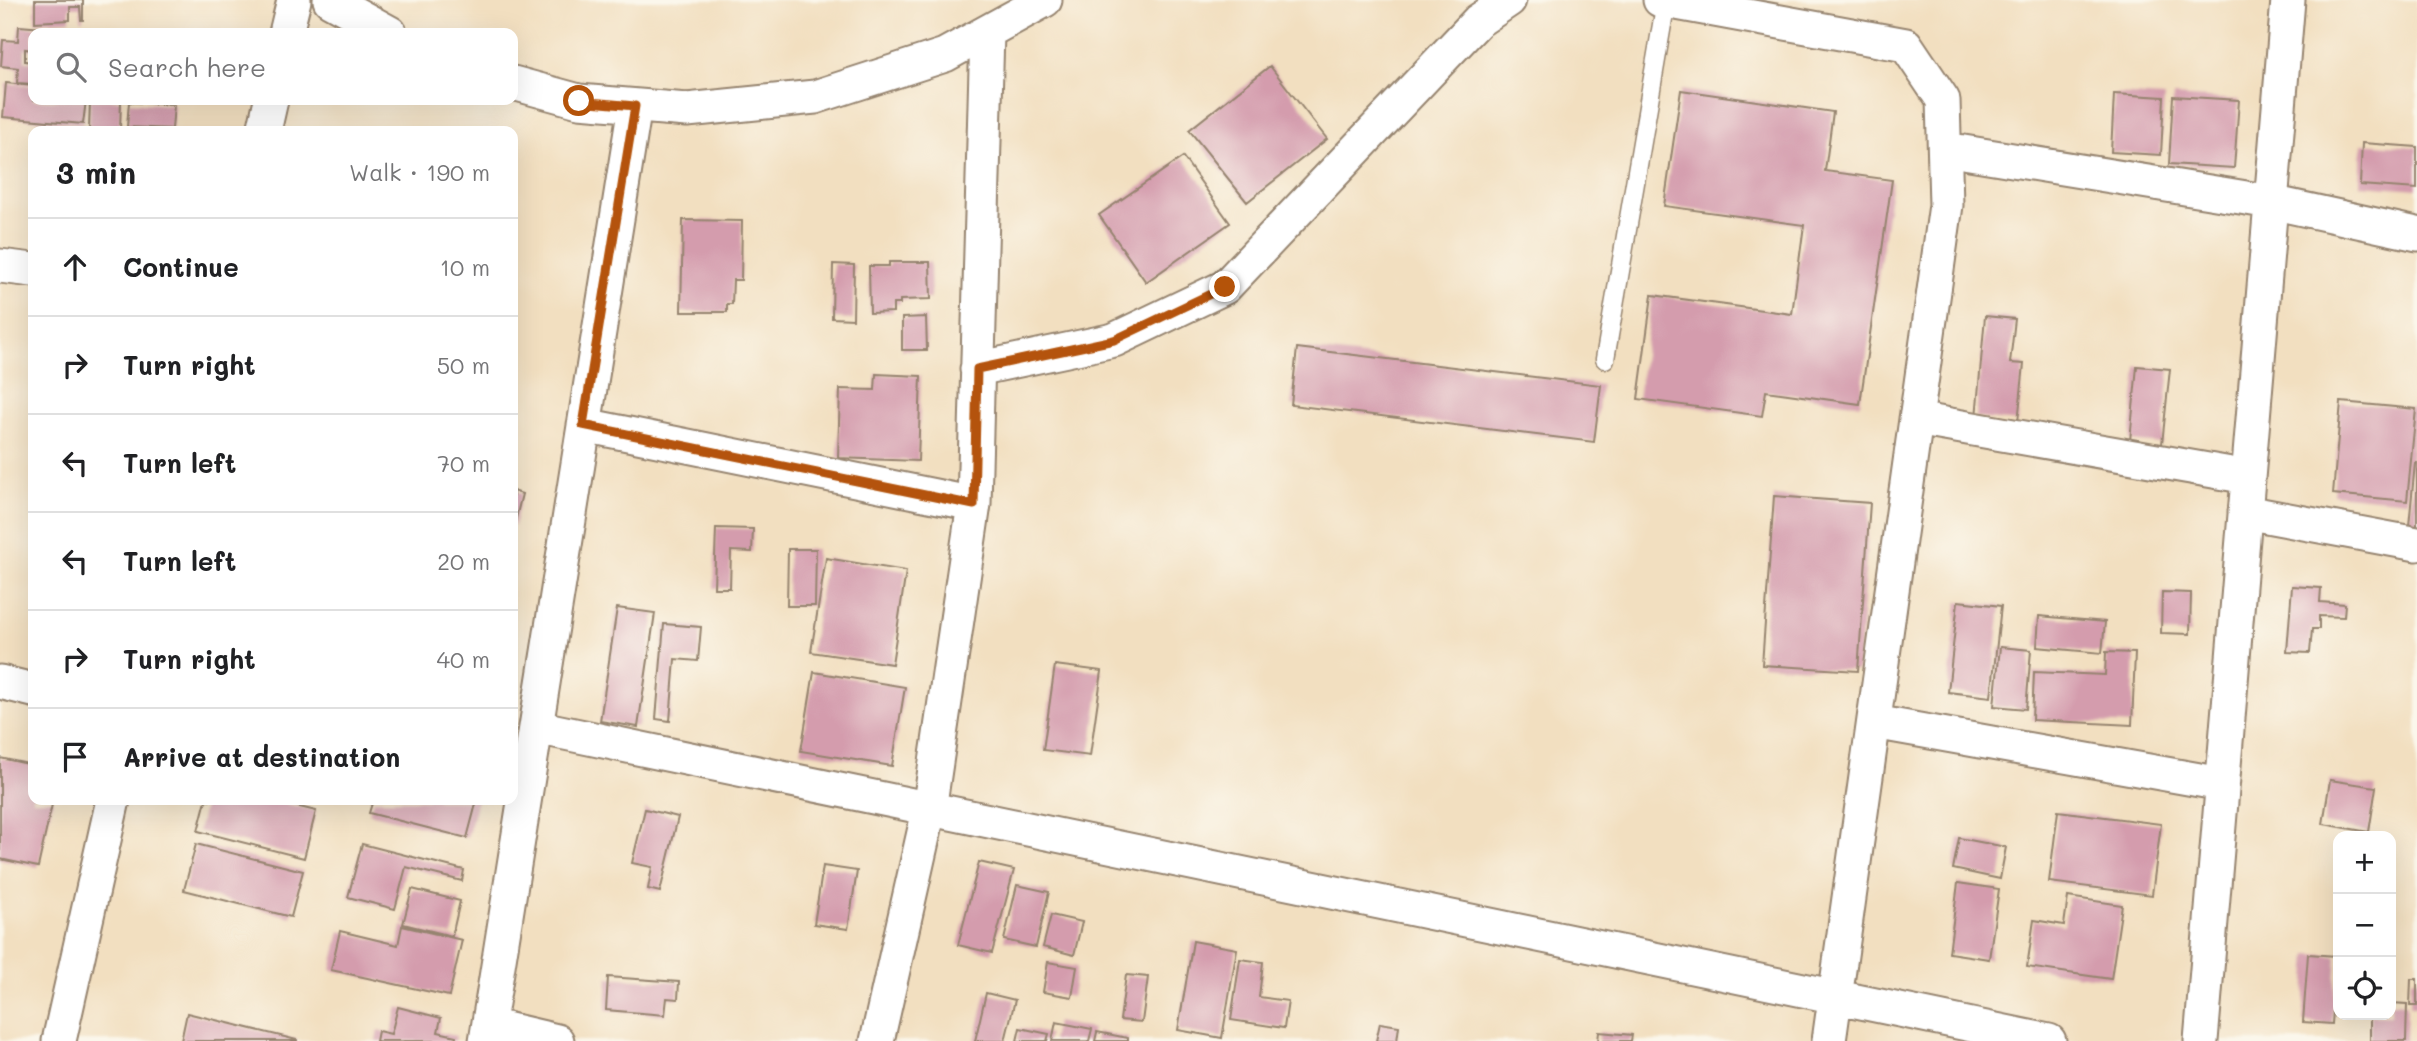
<!DOCTYPE html>
<meta charset="utf-8">
<style>
body{margin:0;font-family:Mali,sans-serif;background:#f6f6f6;color:#202124}
.controls{position:absolute;right:21px;bottom:21px;display:grid;overflow:hidden;border-radius:14px;box-shadow:0 7px 28px #0002}
.controls button{width:63px;height:63px;display:grid;place-items:center;padding:0;border:0;border-bottom:2px solid #e0e0e0;background:#fff;color:#202124;font:35px sans-serif}
.stop{position:absolute;width:21px;height:21px;margin:-16px;border:5px solid #b45309;border-radius:50%;background:#fff}
.stop.end{background:#b45309;border-color:#fff;box-shadow:0 2px 7px #0008}
.list{margin:0;padding:0;list-style:none}
h2{display:flex;justify-content:space-between;align-items:center;height:91px;margin:0;padding:0 28px;font-size:30px}
h2 small{font-size:23px;font-weight:400;color:#757577}
.list li{display:grid;grid-template-columns:46px 1fr auto;gap:21px;align-items:center;box-sizing:border-box;height:98px;padding:0 28px;border-top:2px solid #e0e0e0}
.list b{display:block;font-size:26px;white-space:nowrap}
.list em{font-size:23px;font-style:normal;color:#757577}
.icon{flex:none;width:38px;height:38px;fill:none;stroke:currentColor;stroke-width:2;stroke-linecap:round;stroke-linejoin:round}
.map{position:relative;flex:none;width:2417px;height:1041px;overflow:hidden}
.search{position:absolute;background:#fff;box-shadow:0 7px 28px #0002;left:28px;top:28px;width:490px;height:77px;display:flex;align-items:center;gap:18px;box-sizing:border-box;padding:0 24px;border-radius:14px;color:#757577;font-size:26px}
.panel{position:absolute;background:#fff;box-shadow:0 7px 28px #0002;left:28px;top:126px;width:490px;height:679px;border-radius:14px}
.map>svg:first-child{display:block}
.building{fill:#d49cad}
.lines{fill:none;stroke-linecap:round;stroke-linejoin:round}
.service-casing{stroke:#96846f;stroke-width:21}
.minor-casing{stroke:#96846f;stroke-width:37}
.service{stroke:#fff;stroke-width:18}
.minor{stroke:#fff;stroke-width:33}
.route{stroke:#b45309;stroke-width:9}
</style>
<div class="map">
<svg width="2417" height="1041" viewBox="0 0 2417 1041">
<rect width="100%" height="100%" fill="#fbf7ec"/>
<filter id="ink" filterUnits="userSpaceOnUse"><feTurbulence type="fractalNoise" baseFrequency=".0143" numOctaves="2"/><feDisplacementMap in="SourceGraphic" scale="14" xChannelSelector="R" yChannelSelector="G"/><feConvolveMatrix kernelMatrix="1 2 1 2 8 2 1 2 1" color-interpolation-filters="sRGB"/></filter>
<filter id="wash" filterUnits="userSpaceOnUse"><feTurbulence type="fractalNoise" baseFrequency=".00686" numOctaves="4" result="noise"/><feDisplacementMap in="SourceGraphic" scale="28" xChannelSelector="R" yChannelSelector="G"/><feGaussianBlur stdDeviation="1.57" result="paint"/><feColorMatrix in="noise" values="0 0 0 0 0 0 0 0 0 0 0 0 0 0 0 0 0 1.4 0 .05"/><feComposite in="paint" operator="in"/></filter>
<g filter="url(#wash)">
<rect width="100%" height="100%" fill="#f2dfc0"/>
<g id="blocks">
<path class="building" d="M 35,0 L 83,0 L 83,20 L 81,20 L 80,7 L 70,7 L 70,20 L 35,22 Z
M 19,26 L 80,31 L 79,33 L 33,33 L 33,50 L 25,49 L 25,61 L 33,62 L 33,84 L 17,83 L 18,68 L 1,66 L 3,40 L 18,41 Z
M 1270,66 L 1327,139 L 1247,202 L 1189,130 Z
M 6,83 L 33,86 L 33,100 L 86,100 L 83,124 L 3,117 Z
M 1681,90 L 1833,112 L 1825,171 L 1892,180 L 1860,404 L 1766,391 L 1762,416 L 1638,399 L 1652,295 L 1792,314 L 1804,225 L 1664,206 Z
M 2114,94 L 2164,97 L 2161,155 L 2111,152 Z
M 2173,96 L 2239,100 L 2234,168 L 2169,164 Z
M 90,100 L 121,100 L 120,131 L 89,131 Z
M 129,102 L 174,105 L 172,129 L 127,127 Z
M 2362,143 L 2417,147 L 2417,189 L 2360,185 Z
M 1183,157 L 1230,223 L 1146,282 L 1099,215 Z
M 683,220 L 742,221 L 741,280 L 733,280 L 732,304 L 727,304 L 727,312 L 681,312 Z
M 889,262 L 930,262 L 931,299 L 900,300 L 900,304 L 893,304 L 893,312 L 870,313 L 869,266 L 889,266 Z
M 833,264 L 854,265 L 853,319 L 832,318 Z
M 1985,316 L 2015,319 L 2010,363 L 2024,364 L 2018,422 L 1976,418 Z
M 926,317 L 927,350 L 902,350 L 902,318 Z
M 1297,348 L 1601,385 L 1594,442 L 1291,405 Z
M 2137,366 L 2170,369 L 2162,444 L 2130,441 Z
M 876,374 L 921,376 L 918,461 L 838,458 L 840,389 L 875,390 Z
M 2341,402 L 2416,409 L 2407,501 L 2333,494 Z
M 2415,463 L 2417,463 L 2417,527 L 2409,526 Z
M 513,491 L 522,494 L 514,526 L 513,526 Z
M 1774,496 L 1870,503 L 1858,671 L 1762,665 Z
M 716,528 L 753,529 L 752,552 L 731,551 L 730,588 L 714,588 Z
M 788,549 L 816,549 L 815,606 L 787,606 Z
M 826,558 L 906,571 L 892,664 L 811,652 Z
M 2292,586 L 2321,588 L 2320,602 L 2345,604 L 2344,617 L 2319,616 L 2319,629 L 2312,629 L 2310,653 L 2287,652 Z
M 2162,592 L 2191,593 L 2190,634 L 2161,633 Z
M 1958,601 L 2001,606 L 1991,697 L 1948,692 Z
M 617,608 L 655,613 L 638,727 L 600,721 Z
M 2039,616 L 2105,622 L 2102,653 L 2037,647 Z
M 664,624 L 701,627 L 698,661 L 675,659 L 670,721 L 656,719 Z
M 2000,647 L 2031,650 L 2026,709 L 1994,706 Z
M 2106,652 L 2135,653 L 2132,725 L 2032,720 L 2034,672 L 2105,675 Z
M 1055,665 L 1102,671 L 1090,756 L 1043,750 Z
M 814,672 L 905,687 L 892,766 L 801,751 Z
M 0,758 L 33,765 L 33,800 L 53,800 L 38,867 L 0,859 Z
M 2330,780 L 2376,787 L 2369,832 L 2323,824 Z
M 206,800 L 271,800 L 316,811 L 304,858 L 198,831 Z
M 373,800 L 477,800 L 467,838 L 369,813 Z
M 645,809 L 678,817 L 660,892 L 648,889 L 652,867 L 632,863 Z
M 2058,811 L 2161,824 L 2152,895 L 2049,882 Z
M 1959,838 L 2006,847 L 2000,879 L 1953,869 Z
M 196,844 L 303,871 L 291,917 L 184,890 Z
M 362,844 L 464,870 L 462,881 L 406,867 L 395,909 L 348,897 Z
M 979,862 L 1014,870 L 992,953 L 958,945 Z
M 823,866 L 857,871 L 848,929 L 814,924 Z
M 1958,883 L 1999,889 L 1989,959 L 1949,953 Z
M 1017,885 L 1049,892 L 1036,947 L 1004,940 Z
M 412,889 L 460,901 L 452,936 L 403,924 Z
M 2068,897 L 2122,905 L 2111,979 L 2027,967 L 2034,920 L 2064,925 Z
M 1051,915 L 1082,922 L 1074,955 L 1043,947 Z
M 402,926 L 462,940 L 449,996 L 331,970 L 340,931 L 398,945 Z
M 1193,941 L 1237,949 L 1222,1038 L 1178,1030 Z
M 2308,954 L 2337,956 L 2332,1024 L 2303,1022 Z
M 1240,959 L 1263,962 L 1259,997 L 1288,1001 L 1284,1028 L 1231,1020 Z
M 1048,962 L 1077,967 L 1072,997 L 1043,992 Z
M 1126,975 L 1148,977 L 1142,1022 L 1120,1020 Z
M 608,977 L 679,982 L 678,999 L 667,998 L 665,1015 L 606,1010 Z
M 2411,979 L 2417,979 L 2417,1006 L 2410,1006 Z
M 986,993 L 1015,1000 L 1005,1041 L 975,1041 Z
M 2391,1003 L 2407,1004 L 2406,1041 L 2370,1041 L 2370,1015 L 2391,1015 Z
M 398,1007 L 441,1018 L 438,1032 L 456,1036 L 455,1041 L 376,1041 L 378,1031 L 391,1034 Z
M 187,1013 L 297,1040 L 297,1041 L 181,1041 Z
M 1056,1022 L 1092,1029 L 1089,1041 L 1052,1041 Z
M 1380,1023 L 1399,1026 L 1397,1041 L 1376,1041 Z
M 1020,1028 L 1049,1034 L 1047,1041 L 1017,1041 Z
M 1097,1032 L 1128,1038 L 1128,1041 L 1095,1041 Z
M 1599,1032 L 1632,1035 L 1631,1041 L 1598,1041 Z"/>
</g>
</g>
<g filter="url(#ink)">
<use href="#blocks" fill-opacity="0" stroke="#96846f" stroke-width="2"/>
<g class="lines">
<defs>
<path id="service" d="M 1605,359 L 1666,1"/>
<path id="minor" d="M 330,0 L 390,33
M 1660,0 L 1906,45 L 1943,100 L 1946,205 L 1829,1041
M 286,33 L 294,0
M 513,83 L 579,101 L 687,110 L 815,97 L 945,55 L 1045,0
M 264,131 L 271,100
M 1945,149 L 2271,202 L 2417,234
M 0,266 L 33,270
M 977,369 L 1114,340 L 1225,287 L 1478,21 L 1509,0
M 1916,419 L 2248,477
M 584,425 L 974,504
M 2245,512 L 2417,544
M 0,682 L 33,690
M 1874,722 L 2222,784
M 536,727 L 2049,1041
M 489,1025 L 557,1041
M 59,1041 L 113,800
M 486,1041 L 635,106
M 877,1041 L 929,810 L 974,504 L 987,32
M 2201,1041 L 2288,0"/>
</defs>
<use href="#service" class="service-casing"/>
<use href="#minor" class="minor-casing"/>
<use href="#service" class="service"/>
<use href="#minor" class="minor"/>
</g>
</g>
<g class="lines" filter="url(#ink)">
<path class="route" d="M 579,101 L 635,106 L 583,425 L 974,505 L 977,369 L 1114,340 L 1225,287"/>
</g>
</svg>
<div class="controls">
<button>+</button>
<button>−</button>
<button><svg class="icon" aria-label="locate" viewBox="0 0 24 24"><circle cx="12" cy="12" r="6"/><path d="M12 2v4M12 18v4M2 12h4M18 12h4"/></svg></button>
</div>
<div class="stop" style="left:579px;top:101px"></div>
<div class="stop end" style="left:1225px;top:287px"></div>
<div class="search"><svg class="icon" aria-label="search" viewBox="0 0 24 24"><circle cx="10" cy="10" r="6"/><path d="M15 15l6 6"/></svg>Search here</div>
<section class="panel">
<h2>3 min<small>Walk · 190 m</small></h2>
<ul class="list">
<li><svg class="icon" aria-label="ahead" viewBox="0 0 24 24"><path d="M12 20V5M6 11l6-6 6 6"/></svg><div><b>Continue</b></div><em>10 m</em></li>
<li><svg class="icon" aria-label="right" viewBox="0 0 24 24"><path d="M7 20v-9h11M14 6l5 5-5 5"/></svg><div><b>Turn right</b></div><em>50 m</em></li>
<li><svg class="icon" aria-label="left" viewBox="0 0 24 24"><path d="M17 20v-9H6M10 6l-5 5 5 5"/></svg><div><b>Turn left</b></div><em>70 m</em></li>
<li><svg class="icon" aria-label="left" viewBox="0 0 24 24"><path d="M17 20v-9H6M10 6l-5 5 5 5"/></svg><div><b>Turn left</b></div><em>20 m</em></li>
<li><svg class="icon" aria-label="right" viewBox="0 0 24 24"><path d="M7 20v-9h11M14 6l5 5-5 5"/></svg><div><b>Turn right</b></div><em>40 m</em></li>
<li><svg class="icon" aria-label="arrive" viewBox="0 0 24 24"><path d="M6 21V4h12l-3 4 3 4H6"/></svg><div><b>Arrive at destination</b></div></li>
</ul>
</section>
</div>
